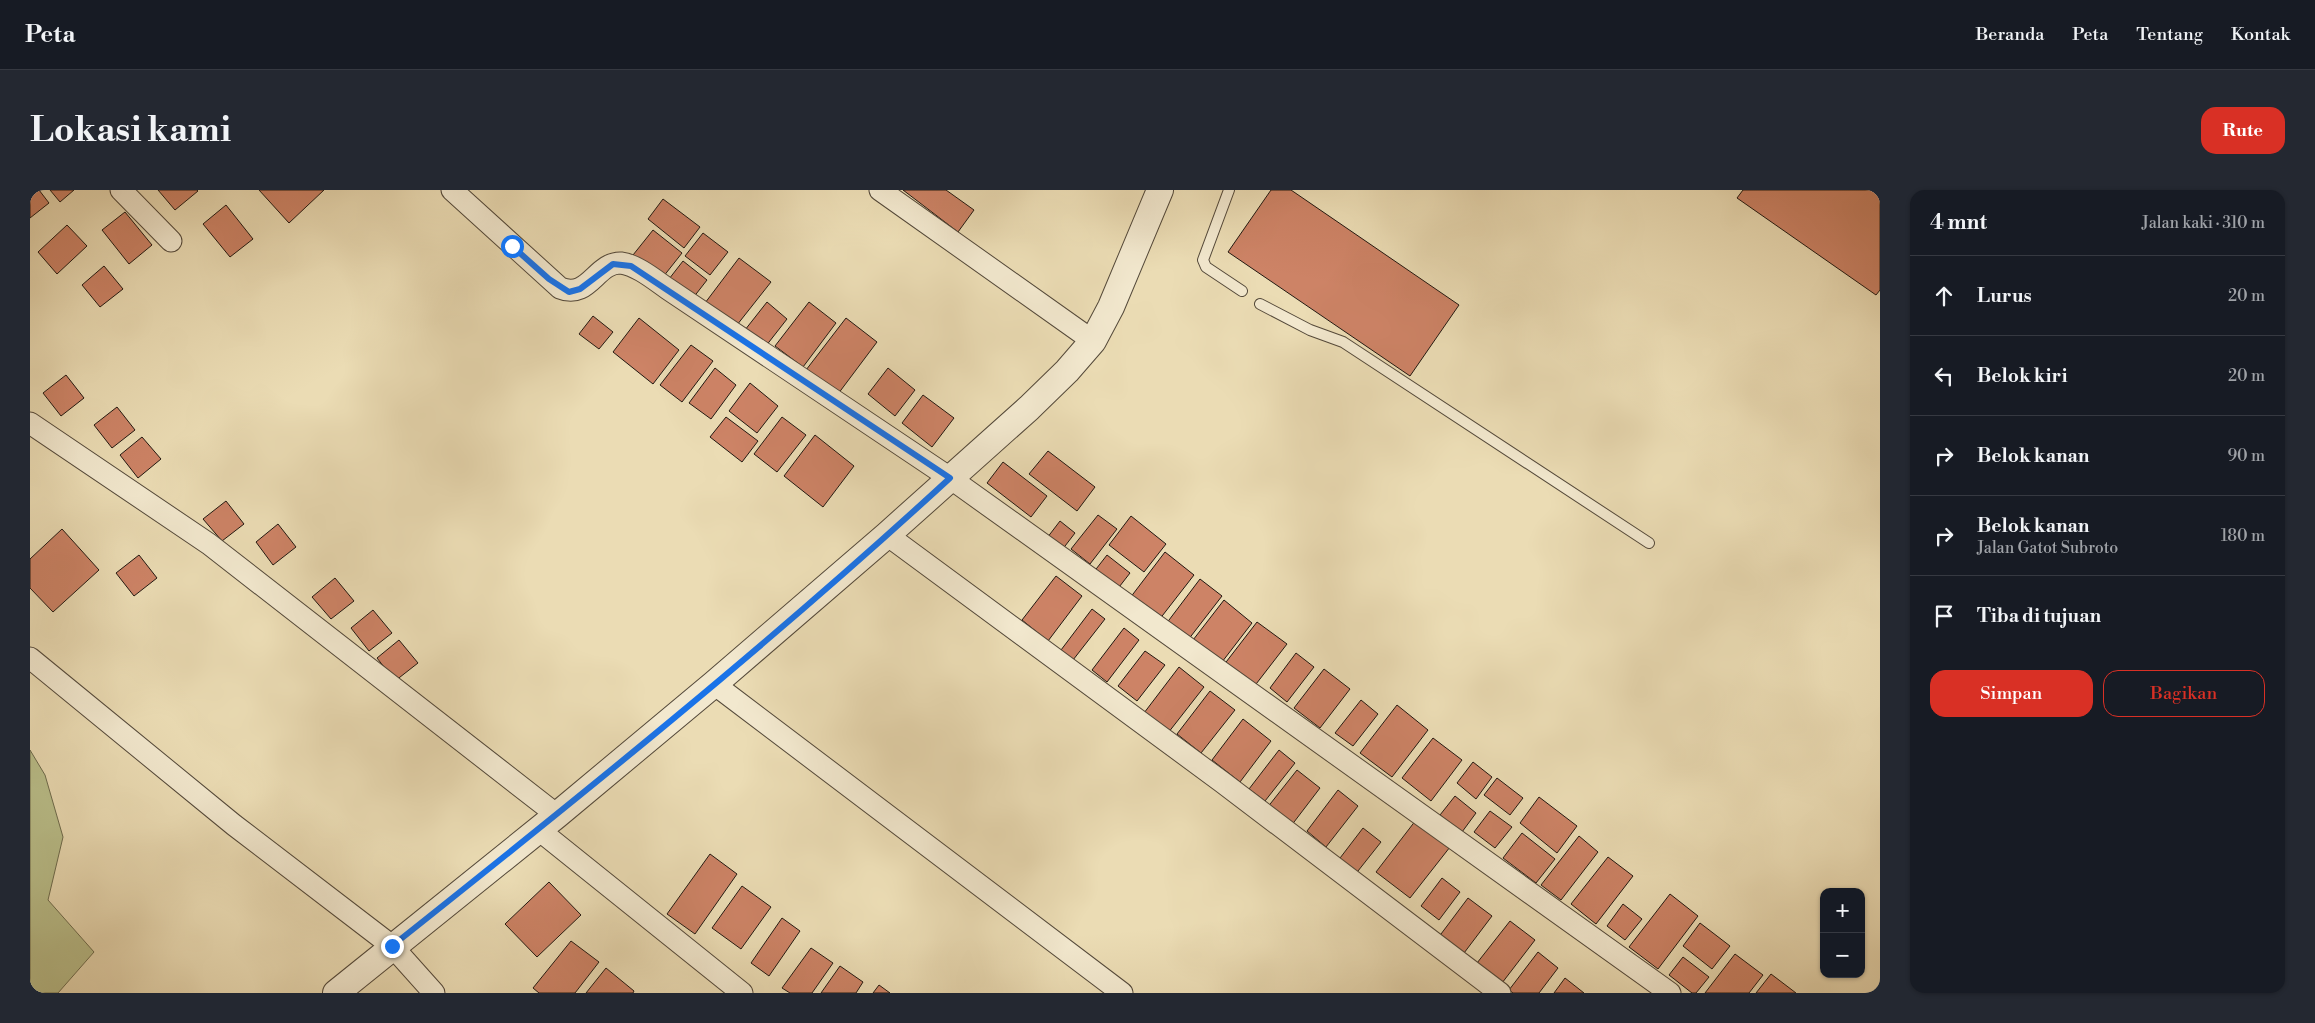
<!DOCTYPE html>
<html lang="id">
<meta charset="utf-8">
<style>
body{margin:0;font-family:"Libre Bodoni",serif;background:#242831;color:#f1f3f6}
.controls{position:absolute;right:15px;bottom:15px;display:grid;overflow:hidden;border-radius:10px;box-shadow:0 1px 4px #0004}
.controls button{width:45px;height:45px;display:grid;place-items:center;padding:0;border:0;border-bottom:1px solid #363941;background:#171b24;color:#f1f3f6;font:25px sans-serif}
.stop{position:absolute;width:15px;height:15px;margin:-11px;border:4px solid #1a73e8;border-radius:50%;background:#fff}
.stop.end{background:#1a73e8;border-color:#fff;box-shadow:0 1px 5px #0008}
.list{margin:0;padding:0;list-style:none}
h2{display:flex;justify-content:space-between;align-items:center;height:65px;margin:0;padding:0 20px;font-size:21px}
h2 small{font-size:16px;font-weight:400;color:#9ea1a6}
.list li{display:grid;grid-template-columns:32px 1fr auto;gap:15px;align-items:center;box-sizing:border-box;height:80px;padding:0 20px;border-top:1px solid #363941}
.list b{display:block;font-size:19px;white-space:nowrap}
.list p{margin:0;font-size:16px;white-space:nowrap;color:#9ea1a6}
.list em{font-size:16px;font-style:normal;color:#9ea1a6}
.actions{display:flex;gap:10px;padding:15px 20px}
.actions a{flex:1;padding:11px 0;border:1px solid #d93025;border-radius:15px;text-align:center;font-size:18px;color:#d93025}
.actions .main{background:#d93025;color:#fff}
.icon{flex:none;width:28px;height:28px;fill:none;stroke:currentColor;stroke-width:2;stroke-linecap:round;stroke-linejoin:round}
.map{position:relative;flex:none;width:1850px;height:803px;overflow:hidden;border-radius:15px}
header{display:flex;align-items:center;gap:30px;box-sizing:border-box;height:70px;padding:0 25px;background:#171b24;border-bottom:1px solid #363941}
header strong{font-size:24px}
nav{display:flex;gap:28px;margin-inline-start:auto;font-size:18px}
.intro{display:flex;align-items:center;justify-content:space-between;box-sizing:border-box;height:120px;padding:0 30px}
h1{margin:0;font-size:35px}
.button{padding:12px 22px;border-radius:15px;background:#d93025;color:#fff;font-size:18px;font-weight:700}
main{display:flex;gap:30px;padding:0 30px}
aside{flex:1;background:#171b24;border-radius:15px;box-shadow:0 1px 4px #0004}
.map>svg:first-child{display:block}
.green{fill:#babf8b;stroke:#6e6c4e}
.building{fill:#cd8366;stroke:#211811}
.lines{fill:none;stroke-linecap:round;stroke-linejoin:round}
.service-casing{stroke:#54493a;stroke-width:12}
.minor-casing{stroke:#54493a;stroke-width:23}
.tertiary-casing{stroke:#54493a;stroke-width:28}
.service{stroke:#f2e8ce;stroke-width:10}
.minor{stroke:#f2e8ce;stroke-width:21}
.tertiary{stroke:#f2e8ce;stroke-width:26}
.route{stroke:#1a73e8;stroke-width:6}
</style>
<header>
<strong>Peta</strong>
<nav><a>Beranda</a><a>Peta</a><a>Tentang</a><a>Kontak</a></nav>
</header>
<div class="intro"><h1>Lokasi kami</h1><a class="button">Rute</a></div>
<main>
<div class="map">
<svg width="1850" height="803" viewBox="0 0 1850 803">
<rect width="100%" height="100%" fill="#ebdcb4"/>
<filter id="stains"><feTurbulence type="fractalNoise" baseFrequency=".004" numOctaves="4"/><feColorMatrix values="0 0 0 0 .2 0 0 0 0 .09 0 0 0 0 .02 0 0 0 .5 -.17"/></filter>
<radialGradient id="worn" r=".72"><stop offset=".6" stop-color="#630" stop-opacity="0"/><stop offset="1" stop-color="#630" stop-opacity=".3"/></radialGradient>
<path class="green" d="M 0,560 L 15,585 L 33,647 L 18,710 L 64,762 L 28,803 L 0,803 Z"/>
<path class="building" d="M 0,0 L 9,0 L 19,13 L 0,28 Z
M 20,0 L 44,0 L 30,12 Z
M 128,0 L 167,0 L 168,1 L 145,20 Z
M 229,0 L 294,0 L 259,33 Z
M 873,0 L 916,0 L 944,20 L 928,42 Z
M 1241,0 L 1261,0 L 1429,115 L 1380,186 L 1198,62 Z
M 1713,0 L 1844,0 L 1850,4 L 1850,100 L 1846,105 L 1707,8 Z
M 633,9 L 670,37 L 654,58 L 618,29 Z
M 196,15 L 223,49 L 200,67 L 173,34 Z
M 95,22 L 122,55 L 99,74 L 72,40 Z
M 37,35 L 57,56 L 27,84 L 8,62 Z
M 623,40 L 652,63 L 633,87 L 603,65 Z
M 673,43 L 698,62 L 680,85 L 655,66 Z
M 709,68 L 741,92 L 703,140 L 672,117 Z
M 653,71 L 677,90 L 663,108 L 639,89 Z
M 74,76 L 93,99 L 70,117 L 52,95 Z
M 737,112 L 757,129 L 732,161 L 711,145 Z
M 779,112 L 806,133 L 773,177 L 745,156 Z
M 563,126 L 583,142 L 569,159 L 549,144 Z
M 609,128 L 649,160 L 623,194 L 583,162 Z
M 816,128 L 847,152 L 808,204 L 776,180 Z
M 661,155 L 683,171 L 652,212 L 630,195 Z
M 685,178 L 706,195 L 681,229 L 659,213 Z
M 858,178 L 885,200 L 865,226 L 838,204 Z
M 36,185 L 54,208 L 31,226 L 13,203 Z
M 720,193 L 748,216 L 727,243 L 699,221 Z
M 893,205 L 924,228 L 902,257 L 872,233 Z
M 87,217 L 105,240 L 82,258 L 64,235 Z
M 696,227 L 728,251 L 712,272 L 680,247 Z
M 752,227 L 776,245 L 747,282 L 724,264 Z
M 785,245 L 824,276 L 793,317 L 754,286 Z
M 112,247 L 131,269 L 108,288 L 90,265 Z
M 1018,261 L 1065,297 L 1047,321 L 999,284 Z
M 973,272 L 1017,306 L 1001,327 L 957,293 Z
M 196,311 L 214,334 L 192,351 L 173,329 Z
M 1068,325 L 1087,339 L 1060,374 L 1041,359 Z
M 1101,326 L 1136,354 L 1114,382 L 1079,355 Z
M 1030,331 L 1045,343 L 1032,360 L 1017,348 Z
M 248,334 L 266,357 L 243,375 L 226,352 Z
M 32,339 L 69,380 L 23,422 L 0,398 L 0,369 Z
M 1135,362 L 1164,385 L 1129,430 L 1100,408 Z
M 109,365 L 127,388 L 104,406 L 86,383 Z
M 1077,365 L 1100,383 L 1086,401 L 1063,383 Z
M 1026,386 L 1052,406 L 1018,451 L 992,430 Z
M 305,388 L 324,411 L 301,429 L 282,407 Z
M 1170,389 L 1192,406 L 1158,450 L 1136,434 Z
M 1194,410 L 1222,433 L 1192,472 L 1163,450 Z
M 1062,419 L 1075,429 L 1043,470 L 1031,460 Z
M 343,420 L 362,443 L 339,461 L 321,438 Z
M 1227,432 L 1257,454 L 1223,498 L 1193,476 Z
M 1094,438 L 1109,450 L 1077,492 L 1062,480 Z
M 369,450 L 388,473 L 365,491 L 347,468 Z
M 1115,461 L 1135,475 L 1107,511 L 1088,496 Z
M 1266,463 L 1284,477 L 1257,512 L 1240,498 Z
M 1149,477 L 1174,497 L 1138,543 L 1114,523 Z
M 1294,479 L 1320,499 L 1290,538 L 1264,518 Z
M 1180,501 L 1205,520 L 1171,563 L 1147,544 Z
M 1331,510 L 1348,524 L 1323,556 L 1305,543 Z
M 1367,515 L 1398,540 L 1362,587 L 1330,563 Z
M 1213,529 L 1241,551 L 1210,592 L 1182,570 Z
M 1403,548 L 1432,570 L 1401,611 L 1372,588 Z
M 1249,560 L 1265,573 L 1235,611 L 1219,599 Z
M 1443,572 L 1462,587 L 1446,609 L 1427,593 Z
M 1267,580 L 1290,598 L 1261,636 L 1237,618 Z
M 1467,588 L 1493,608 L 1480,625 L 1454,605 Z
M 1308,600 L 1328,616 L 1296,657 L 1277,641 Z
M 1425,606 L 1446,623 L 1432,642 L 1410,625 Z
M 1509,607 L 1547,636 L 1527,663 L 1490,633 Z
M 1460,621 L 1482,637 L 1465,658 L 1444,642 Z
M 1386,630 L 1420,657 L 1380,708 L 1346,682 Z
M 1333,638 L 1351,652 L 1324,686 L 1307,672 Z
M 1492,643 L 1525,669 L 1506,693 L 1473,668 Z
M 1549,646 L 1568,662 L 1531,710 L 1511,695 Z
M 680,664 L 707,684 L 665,744 L 637,724 Z
M 1578,667 L 1603,686 L 1566,734 L 1541,714 Z
M 1412,688 L 1430,702 L 1409,730 L 1391,716 Z
M 519,692 L 551,725 L 507,767 L 475,734 Z
M 712,696 L 741,717 L 711,759 L 682,738 Z
M 1640,704 L 1668,726 L 1628,779 L 1599,757 Z
M 1438,708 L 1462,726 L 1431,767 L 1408,748 Z
M 1593,714 L 1612,729 L 1595,750 L 1577,736 Z
M 752,728 L 770,741 L 739,786 L 721,773 Z
M 1480,731 L 1505,750 L 1472,793 L 1447,773 Z
M 1670,733 L 1700,756 L 1682,779 L 1653,756 Z
M 541,751 L 569,772 L 545,803 L 509,803 L 503,798 Z
M 781,758 L 803,773 L 782,803 L 760,803 L 752,798 Z
M 1508,762 L 1528,778 L 1509,803 L 1483,803 L 1479,800 Z
M 1705,764 L 1733,785 L 1719,803 L 1675,803 Z
M 1653,767 L 1679,787 L 1666,803 L 1662,803 L 1639,785 Z
M 810,776 L 833,792 L 826,803 L 791,803 Z
M 576,778 L 604,801 L 603,803 L 556,803 Z
M 1741,784 L 1766,803 L 1726,803 Z
M 1535,788 L 1554,803 L 1524,803 Z
M 849,795 L 860,803 L 843,803 Z"/>
<g class="lines">
<defs>
<path id="service" d="M 1199,0 L 1173,70 L 1176,77 L 1212,101
M 1230,114 L 1280,140 L 1313,152 L 1619,353"/>
<path id="minor" d="M 91,0 L 141,51
M 422,0 L 530,98 C 559,110 566,72 591,73 C 607,75 625,90 638,99 L 920,288 L 1640,803
M 850,0 L 1063,151
M 0,233 L 179,354 L 527,625
M 857,345 L 1192,592 L 1470,803
M 0,468 L 204,635 L 362,756 L 404,803
M 684,494 L 1092,803
M 509,640 L 712,803"/>
<path id="tertiary" d="M 306,803 L 527,625 L 684,494 L 857,345 L 999,218 L 1037,181 L 1063,151 L 1081,117 L 1130,0"/>
</defs>
<use href="#service" class="service-casing"/>
<use href="#minor" class="minor-casing"/>
<use href="#tertiary" class="tertiary-casing"/>
<use href="#service" class="service"/>
<use href="#minor" class="minor"/>
<use href="#tertiary" class="tertiary"/>
</g>
<g class="lines">
<path class="route" d="M 362,756 C 552,605 742,452 920,288 L 601,76 L 583,74 L 550,99 L 539,102 L 519,89 L 482,56"/>
</g>
<rect width="100%" height="100%" filter="url(#stains)"/>
<rect width="100%" height="100%" fill="url(#worn)"/>
</svg>
<div class="controls">
<button>+</button>
<button>−</button>
</div>
<div class="stop" style="left:482px;top:56px"></div>
<div class="stop end" style="left:362px;top:756px"></div>
</div>
<aside>
<h2>4 mnt<small>Jalan kaki · 310 m</small></h2>
<ul class="list">
<li><svg class="icon" aria-label="ahead" viewBox="0 0 24 24"><path d="M12 20V5M6 11l6-6 6 6"/></svg><div><b>Lurus</b></div><em>20 m</em></li>
<li><svg class="icon" aria-label="left" viewBox="0 0 24 24"><path d="M17 20v-9H6M10 6l-5 5 5 5"/></svg><div><b>Belok kiri</b></div><em>20 m</em></li>
<li><svg class="icon" aria-label="right" viewBox="0 0 24 24"><path d="M7 20v-9h11M14 6l5 5-5 5"/></svg><div><b>Belok kanan</b></div><em>90 m</em></li>
<li><svg class="icon" aria-label="right" viewBox="0 0 24 24"><path d="M7 20v-9h11M14 6l5 5-5 5"/></svg><div><b>Belok kanan</b><p>Jalan Gatot Subroto</p></div><em>180 m</em></li>
<li><svg class="icon" aria-label="arrive" viewBox="0 0 24 24"><path d="M6 21V4h12l-3 4 3 4H6"/></svg><div><b>Tiba di tujuan</b></div></li>
</ul>
<div class="actions"><a class="main">Simpan</a><a>Bagikan</a></div>
</aside>
</main>
